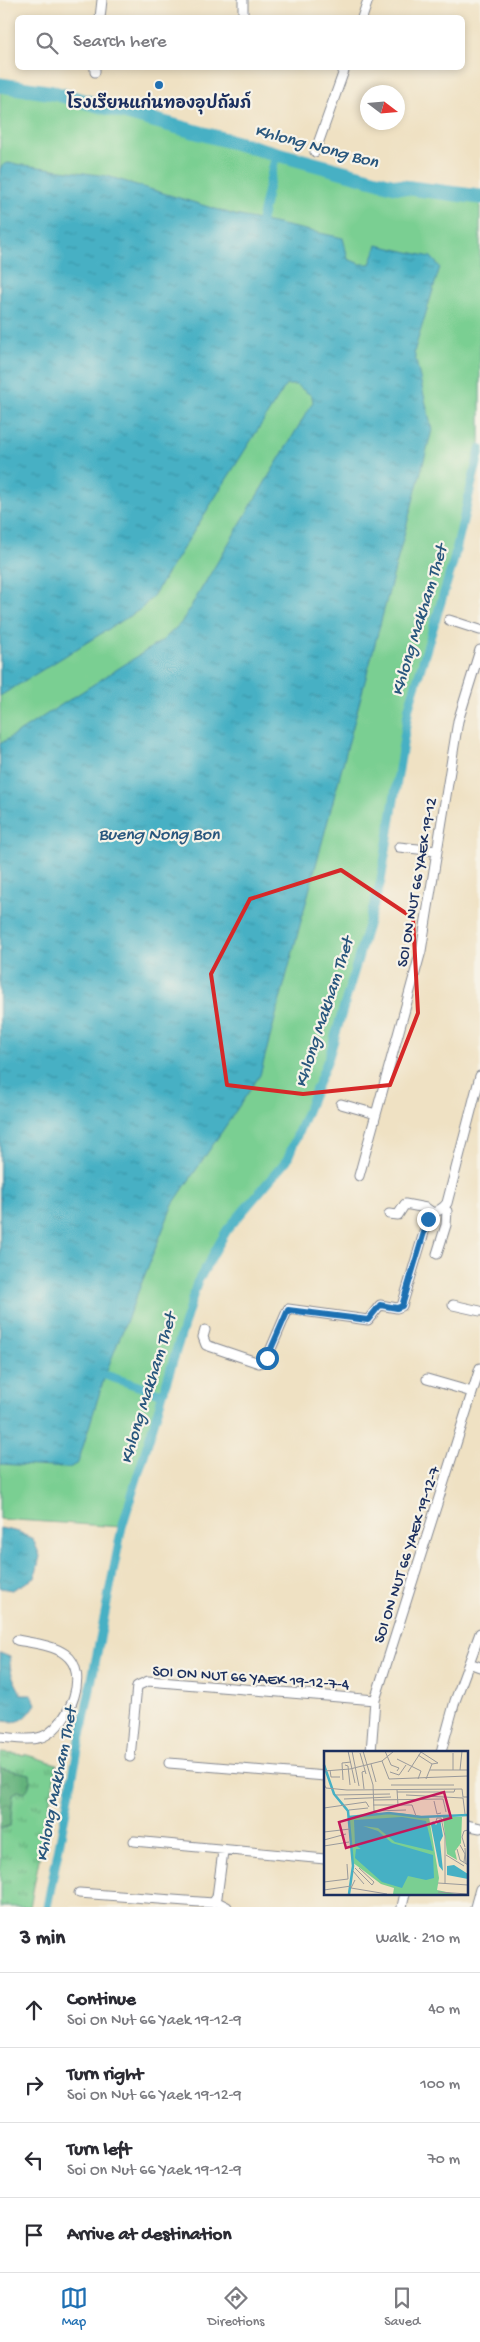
<!DOCTYPE html>
<meta charset="utf-8">
<style>
body{margin:0;font-family:"Gochi Hand","Playpen Sans Thai",sans-serif;background:#f2f2f3;color:#2b2b33}
.compass{position:absolute;left:360px;top:85px;width:45px;height:45px;border-radius:50%;background:#fff;box-shadow:0 2px 8px #0003;rotate:106deg}
.stop{position:absolute;width:15px;height:15px;margin:-11px;border:4px solid #1f6fb2;border-radius:50%;background:#fff}
.stop.end{background:#1f6fb2;border-color:#fff;box-shadow:0 1px 5px #0008}
.list{margin:0;padding:0;list-style:none}
h2{display:flex;justify-content:space-between;align-items:center;height:65px;margin:0;padding:0 20px;font-size:21px}
h2 small{font-size:16px;font-weight:400;color:#7c7c81}
.list li{display:grid;grid-template-columns:32px 1fr auto;gap:15px;align-items:center;box-sizing:border-box;height:75px;padding:0 20px;border-top:1px solid #e1e1e2}
.list b{display:block;font-size:19px;white-space:nowrap}
.list p{margin:0;font-size:16px;white-space:nowrap;color:#7c7c81}
.list em{font-size:16px;font-style:normal;color:#7c7c81}
.icon{flex:none;width:28px;height:28px;fill:none;stroke:currentColor;stroke-width:2;stroke-linecap:round;stroke-linejoin:round}
.map{position:relative;flex:none;width:480px;height:1907px;overflow:hidden}
.search{position:absolute;background:#fff;box-shadow:0 2px 8px #0003;left:15px;right:15px;top:15px;height:55px;display:flex;align-items:center;gap:12px;box-sizing:border-box;padding:0 18px;border-radius:8px;color:#7c7c81;font-size:19px}
.sheet{height:365px;background:#fff}
nav{display:flex;justify-content:space-around;align-items:center;box-sizing:border-box;height:70px;border-top:1px solid #e1e1e2;background:#fff;font-size:14px;color:#7c7c81}
nav a{display:grid;justify-items:center;gap:2px}
nav .on{color:#1f6fb2}
.map>svg:first-child{display:block}
.grass{fill:url(#grass-tufts);stroke:#4a7f78}
.forest{fill:url(#forest-crowns);stroke:#3f706d}
.park{fill:#7acf92;stroke:#4a7f78}
.water{fill:url(#water-ripples);stroke:#307091}
.lines{fill:none;stroke-linecap:round;stroke-linejoin:round}
.canal{stroke:#46b0c4;stroke-width:9}
.river{stroke:#46b0c4;stroke-width:15}
.minor-casing{stroke:#858890;stroke-width:11}
.minor{stroke:#fff;stroke-width:9}
.route{stroke:#1f6fb2;stroke-width:6}
.marked{fill:none;stroke:#d62828;stroke-width:4;stroke-linejoin:round}
.poi-dot{fill:#1f6fb2;stroke:#f7f3e8;stroke-width:2}
.labels{text-anchor:middle;stroke-width:4.5;stroke-linejoin:round;paint-order:stroke}
.poi-label{font-size:16px;font-weight:bold;fill:#1b2f5e;stroke:#f7f3e8}
.street-label{font-size:16px;fill:#1b2f5e;stroke:#f7f3e8}
.water-label{font-size:18px;font-style:italic;fill:#28567d;stroke:#f7f3e8}
.inset-river{fill:none;stroke:#46b0c4;stroke-width:2.5}
.inset-road{fill:none;stroke:#9a9a9b;stroke-width:1}
.view{fill:#c2185b;fill-opacity:0.15;stroke:#c2185b;stroke-width:2.5}
.inset-edge{fill:none;stroke:#1b2f5e;stroke-width:2.5}
</style>
<div class="map">
<svg width="480" height="1907" viewBox="0 0 480 1907">
<defs>
<pattern id="grass-tufts" width="24" height="20" patternUnits="userSpaceOnUse" patternTransform="scale(1.25)"><rect width="24" height="20" fill="#7acf92"/><path d="M3 7l-1-3M5 7V3M7 7l1-3M15 17l-1-3M17 17v-4M19 17l1-3" fill="none" stroke="#63a87a"/></pattern>
<pattern id="forest-crowns" width="20" height="18" patternUnits="userSpaceOnUse" patternTransform="scale(1.25)"><rect width="20" height="18" fill="#63b27c"/><path d="M2 6a3 3 0 1 1 6 0M12 15a3 3 0 1 1 6 0" fill="none" stroke="#519169"/></pattern>
<pattern id="water-ripples" width="26" height="14" patternUnits="userSpaceOnUse" patternTransform="scale(1.25)"><rect width="26" height="14" fill="#46b0c4"/><path d="M2 4q2-2 4 0t4 0M15 11q2-2 4 0t4 0" fill="none" stroke="#3a90a2"/></pattern>
</defs>
<rect width="100%" height="100%" fill="#f7f3e8"/>
<filter id="ink" filterUnits="userSpaceOnUse"><feTurbulence type="fractalNoise" baseFrequency=".02" numOctaves="2"/><feDisplacementMap in="SourceGraphic" scale="10" xChannelSelector="R" yChannelSelector="G"/><feConvolveMatrix kernelMatrix="1 2 1 2 8 2 1 2 1" color-interpolation-filters="sRGB"/></filter>
<filter id="wash" filterUnits="userSpaceOnUse"><feTurbulence type="fractalNoise" baseFrequency=".0096" numOctaves="4" result="noise"/><feDisplacementMap in="SourceGraphic" scale="20" xChannelSelector="R" yChannelSelector="G"/><feGaussianBlur stdDeviation="1.12" result="paint"/><feColorMatrix in="noise" values="0 0 0 0 0 0 0 0 0 0 0 0 0 0 0 0 0 1.4 0 .05"/><feComposite in="paint" operator="in"/></filter>
<g filter="url(#wash)">
<rect width="100%" height="100%" fill="#efe1c3"/>
<path class="grass" d="M 0,1753 L 27,1755 L 57,1764 L 30,1907 L 0,1907 L 0,1829 L 10,1826 L 13,1794 L 18,1791 L 5,1769 L 0,1768 Z"/>
<path class="forest" d="M 0,1768 L 30,1774 C 31,1782 30,1787 25,1792 L 18,1791 L 13,1794 L 10,1826 L 0,1829 Z"/>
<path class="park" d="M 0,85 L 54,93 L 395,186 L 480,197 L 480,449 L 453,563 L 409,707 L 381,881 L 329,1057 L 287,1160 L 227,1230 L 197,1283 L 122,1527 L 0,1519 Z"/>
<path class="water" d="M 8,163 L 107,176 L 235,215 L 343,238 L 348,259 L 360,264 L 370,264 L 377,245 L 431,257 L 440,267 L 414,352 L 432,430 L 260,1075 L 173,1204 L 105,1375 L 78,1463 L 69,1468 L 0,1464 L 0,744 L 163,640 L 181,623 L 313,402 L 312,396 L 296,385 L 286,385 L 153,596 L 141,609 L 0,696 L 0,169 L 3,165 Z
M 0,1528 L 19,1532 L 33,1539 L 40,1556 L 35,1578 L 12,1590 L 0,1588 Z
M 0,1653 L 10,1657 C 9,1673 15,1682 22,1695 L 32,1695 L 36,1704 C 24,1722 20,1723 0,1721 Z"/>
<g class="lines">
<path class="canal" d="M 261,220 L 276,154
M 105,1375 L 162,1394
M 47,1907 L 122,1527 L 197,1283 L 227,1230 L 287,1160 L 329,1057 L 381,881 L 409,707 L 453,563 L 480,449"/>
<path class="river" d="M 0,85 L 54,93 L 395,186 L 480,197"/>
</g>
</g>
<g filter="url(#ink)">
<g class="lines">
<defs>
<path id="minor" d="M 243,0 L 243,18
M 100,18 L 102,0
M 362,18 L 368,0
M 95,72 L 95,68
M 315,152 L 345,68
M 449,620 L 480,630
M 399,847 L 437,851
M 341,1104 L 376,1114
M 359,1176 L 421,951 L 458,721 L 480,650
M 389,1214 L 398,1215 L 405,1204 L 426,1208 L 433,1213
M 437,1254 L 446,1225 L 447,1211 L 443,1208
M 453,1305 L 480,1311
M 205,1330 L 203,1337 L 206,1345 L 259,1363 L 267,1358 L 288,1309 L 368,1320 L 380,1305 L 397,1308 L 402,1306 L 428,1219 C 433,1211 442,1211 447,1203 L 480,1076
M 427,1379 L 472,1392
M 469,1663 L 480,1667
M 0,1737 C 13,1738 34,1742 46,1735 C 69,1722 91,1673 65,1654 C 53,1645 32,1643 17,1640
M 371,1752 L 375,1700 L 480,1368
M 441,1752 L 455,1701 L 480,1633
M 130,1757 L 137,1686 L 148,1681 L 375,1700
M 169,1763 L 325,1776
M 466,1825 L 480,1828
M 134,1841 L 325,1859
M 79,1893 L 213,1903 L 217,1897 L 223,1851
M 215,1901 L 227,1907
M 402,1907 L 405,1893
M 475,1907 L 480,1889"/>
</defs>
<use href="#minor" class="minor-casing"/>
<use href="#minor" class="minor"/>
</g>
</g>
<g class="lines" filter="url(#ink)">
<path class="route" d="M 267,1358 L 288,1310 L 368,1320 L 380,1305 L 397,1308 L 402,1306 L 428,1219"/>
</g>
<path class="marked" d="M 341,870 L 413,918 L 418,1013 L 390,1085 L 303,1094 L 227,1085 L 211,974 L 250,899 Z"/>
<circle class="poi-dot" cx="159" cy="85" r="5"/>
<g class="labels">
<g class="poi-label">
<text x="159" y="108">โรงเรียนแก่นทองอุปถัมภ์</text>
</g>
<g class="street-label">
<text transform="translate(415 882) rotate(-80)" y="6">SOI ON NUT 66 YAEK 19-12</text>
<text transform="translate(405 1554) rotate(-72)" y="6">SOI ON NUT 66 YAEK 19-12-7</text>
<text transform="translate(251 1676) rotate(4)" y="6">SOI ON NUT 66 YAEK 19-12-7-4</text>
</g>
<g class="water-label">
<text transform="translate(317 145) rotate(15)" y="6">Khlong Nong Bon</text>
<text transform="translate(418 620) rotate(-73)" y="6">Khlong Makham Thet</text>
<text x="159" y="839">Bueng Nong Bon</text>
<text transform="translate(323 1012) rotate(-72)" y="6">Khlong Makham Thet</text>
<text transform="translate(147 1388) rotate(-73)" y="6">Khlong Makham Thet</text>
<text transform="translate(55 1784) rotate(-79)" y="6">Khlong Makham Thet</text>
</g>
</g>
<g transform="translate(324 1751)">
<rect width="144" height="144" fill="#efe1c3"/>
<path d="M 119,66 L 138,66 L 137,92 L 131,100 L 133,109 L 123,103 Z" fill="#7acf92"/>
<path d="M 75,62 L 105,66 L 115,127 L 113,139 L 132,143 L 69,143 L 70,137 L 57,133 L 28,111 L 25,66 Z" fill="#7acf92"/>
<path d="M 78,66 L 102,70 L 109,100 L 71,91 L 54,77 L 39,75 L 54,80 L 68,92 L 109,104 L 110,127 L 102,129 L 84,125 L 78,137 L 58,131 L 31,107 L 32,98 L 37,98 L 73,123 L 31,94 L 30,69 ZM 116,68 L 119,85 L 116,91 L 119,120 L 115,115 L 107,74 L 109,70 L 112,74 ZM 130,114 L 144,123 L 144,128 L 123,124 L 123,115 Z" fill="#46b0c4"/>
<path class="inset-river" d="M 0,14 L 10,43 L 24,60 L 29,115 L 25,143M 25,66 L 65,62 L 97,66 L 144,64"/>
<path class="inset-road" d="M 24,0 L 31,32M 28,0 L 35,35M 39,0 L 49,34 L 50,60 L 82,59M 61,0 L 67,14 L 75,17 L 73,20M 36,2 L 42,23M 129,2 L 129,19M 94,4 L 108,13M 73,8 L 97,20 L 94,28M 58,10 L 65,28 L 144,25M 47,13 L 52,31M 21,14 L 24,15 L 26,34M 6,19 L 7,26 L 16,26M 106,19 L 144,19M 136,19 L 138,0M 0,20 L 26,18 L 58,10 L 70,0M 66,21 L 75,24 L 82,14M 84,21 L 97,1 L 114,12 L 108,13 L 102,28M 19,29 L 18,12 L 27,11M 0,33 L 2,37 L 23,39 L 138,38 L 139,46 L 144,46M 67,34 L 130,34M 40,38 L 38,21 L 41,20M 73,39 L 74,54M 73,41 L 130,41 L 131,38M 12,44 L 66,43M 82,44 L 139,47M 139,47 L 141,63M 20,48 L 67,46M 49,49 L 119,48 L 122,61M 110,50 L 113,63 L 117,62M 49,54 L 88,54 L 92,65M 0,57 L 42,51 L 45,56M 25,59 L 44,57M 112,70 L 113,67 L 117,67 L 121,85 L 121,133M 0,81 L 26,78M 0,89 L 22,83M 136,94 L 141,103 L 140,111M 0,95 L 25,91M 141,96 L 138,86 L 140,80 L 144,79M 141,97 L 142,113M 133,98 L 136,109 L 144,114M 122,104 L 140,115M 31,117 L 48,134 L 50,131 L 35,117M 29,120 L 40,133M 31,129 L 27,137 L 63,143M 0,131 L 24,128 L 23,113M 114,132 L 144,134M 0,139 L 27,135M 114,141 L 144,143"/>
<path class="view" d="M 120,41 L 127,67 L 22,97 L 15,71 Z"/>
<rect width="144" height="144" class="inset-edge"/>
</g>
</svg>
<svg class="compass" viewBox="-18 -18 36 36"><path d="M0-13l5 13h-10z" fill="#e53935"/><path d="M0 13l5-13h-10z" fill="#7c7c81"/></svg>
<div class="stop" style="left:267px;top:1358px"></div>
<div class="stop end" style="left:428px;top:1219px"></div>
<div class="search"><svg class="icon" aria-label="search" viewBox="0 0 24 24"><circle cx="10" cy="10" r="6"/><path d="M15 15l6 6"/></svg>Search here</div>
</div>
<section class="sheet">
<h2>3 min<small>Walk · 210 m</small></h2>
<ul class="list">
<li><svg class="icon" aria-label="ahead" viewBox="0 0 24 24"><path d="M12 20V5M6 11l6-6 6 6"/></svg><div><b>Continue</b><p>Soi On Nut 66 Yaek 19-12-9</p></div><em>40 m</em></li>
<li><svg class="icon" aria-label="right" viewBox="0 0 24 24"><path d="M7 20v-9h11M14 6l5 5-5 5"/></svg><div><b>Turn right</b><p>Soi On Nut 66 Yaek 19-12-9</p></div><em>100 m</em></li>
<li><svg class="icon" aria-label="left" viewBox="0 0 24 24"><path d="M17 20v-9H6M10 6l-5 5 5 5"/></svg><div><b>Turn left</b><p>Soi On Nut 66 Yaek 19-12-9</p></div><em>70 m</em></li>
<li><svg class="icon" aria-label="arrive" viewBox="0 0 24 24"><path d="M6 21V4h12l-3 4 3 4H6"/></svg><div><b>Arrive at destination</b></div></li>
</ul>
</section>
<nav>
<a class="on"><svg class="icon" aria-label="map" viewBox="0 0 24 24"><path d="M3 6l6-2 6 2 6-2v14l-6 2-6-2-6 2zM9 4v14M15 6v14"/></svg>Map</a>
<a><svg class="icon" aria-label="directions" viewBox="0 0 24 24"><path d="M12 3l9 9-9 9-9-9zM9 14v-3h6M13 9l2 2-2 2"/></svg>Directions</a>
<a><svg class="icon" aria-label="saved" viewBox="0 0 24 24"><path d="M7 4h10v16l-5-4-5 4z"/></svg>Saved</a>
</nav>
